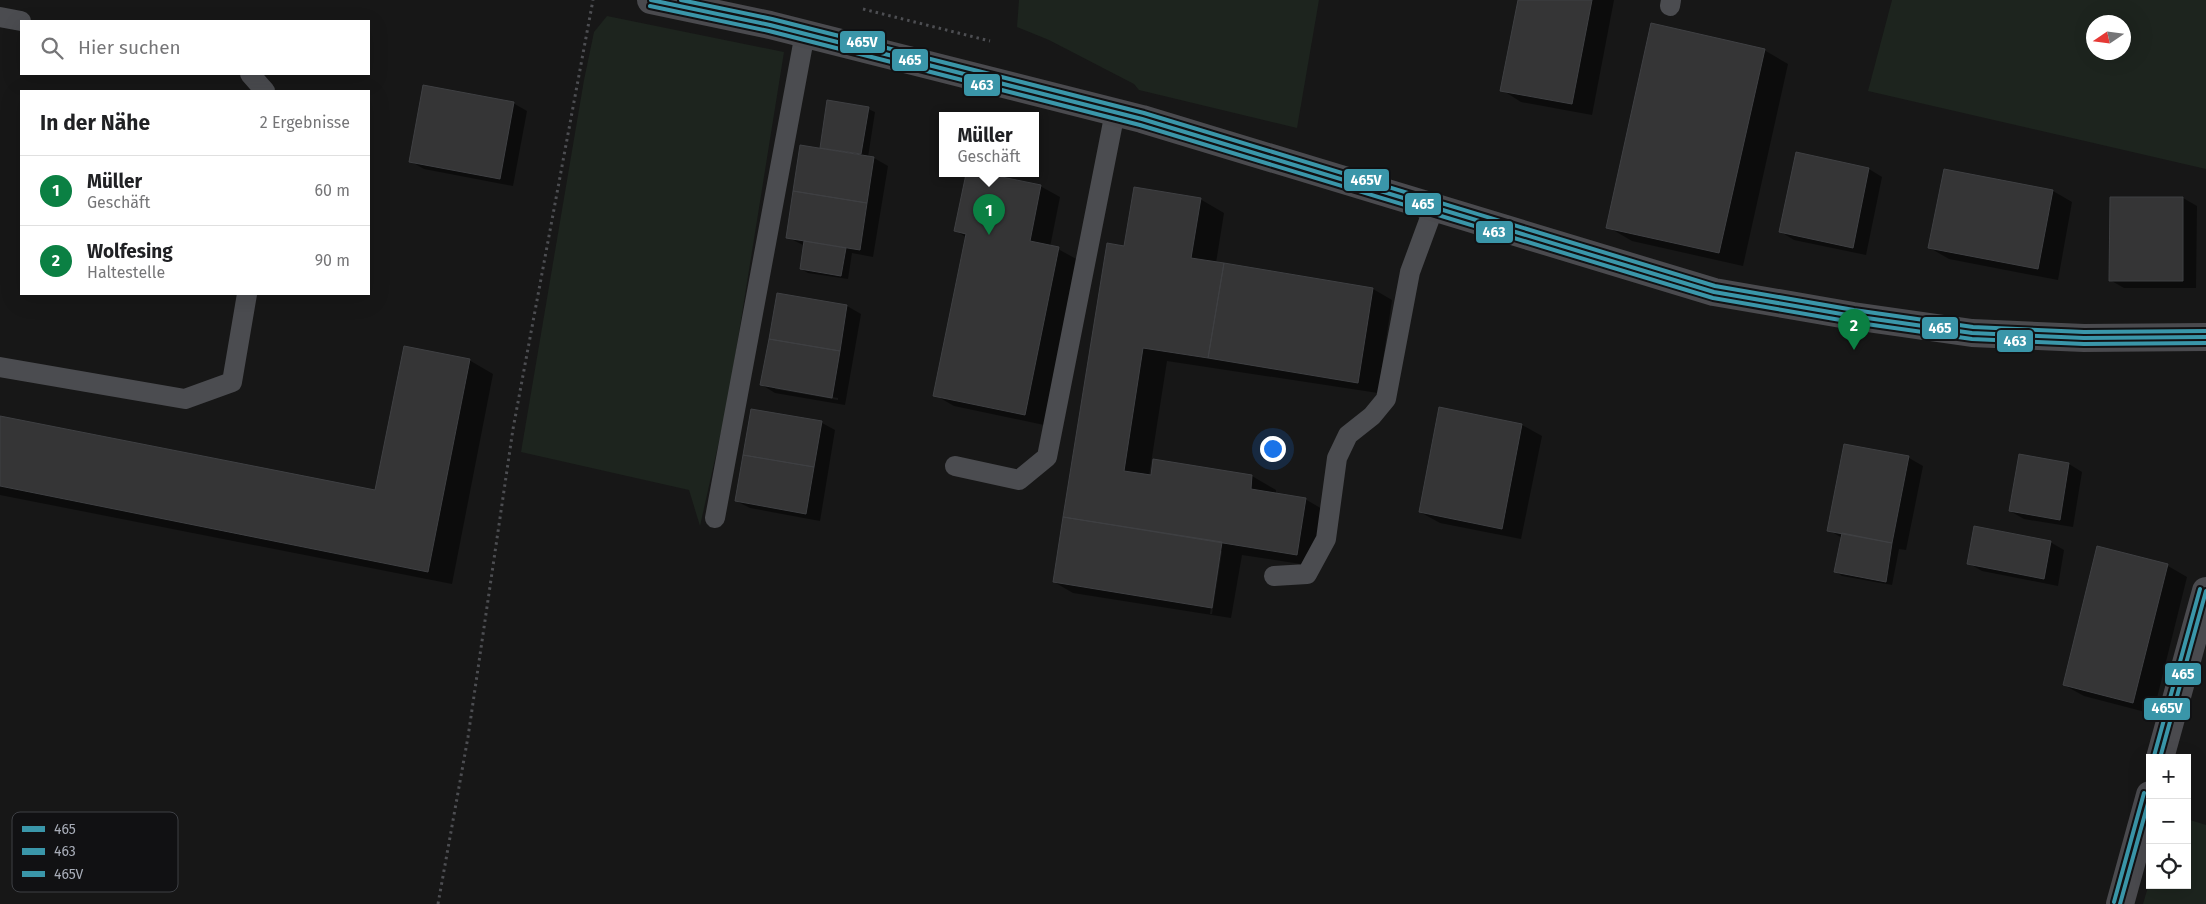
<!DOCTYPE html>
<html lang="de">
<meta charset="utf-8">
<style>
body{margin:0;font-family:"Fira Sans",sans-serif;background:#f2f2f2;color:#202124}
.controls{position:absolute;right:15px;bottom:15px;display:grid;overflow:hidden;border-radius:0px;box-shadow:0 5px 20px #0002}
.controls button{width:45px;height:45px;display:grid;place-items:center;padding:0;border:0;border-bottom:1px solid #e0e0e0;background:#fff;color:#202124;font:25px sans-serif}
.compass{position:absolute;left:2086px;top:15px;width:45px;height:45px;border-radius:50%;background:#fff;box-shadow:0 5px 20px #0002;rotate:257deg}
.you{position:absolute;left:1272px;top:448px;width:18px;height:18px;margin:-12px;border:4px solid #fff;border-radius:50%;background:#1a73e8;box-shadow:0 0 0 8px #1a73e833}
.badge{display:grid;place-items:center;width:32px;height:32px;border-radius:50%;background:#0b8043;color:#fff;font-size:16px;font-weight:700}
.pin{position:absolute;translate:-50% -41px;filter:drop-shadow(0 1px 2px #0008)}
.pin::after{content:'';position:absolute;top:26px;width:18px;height:15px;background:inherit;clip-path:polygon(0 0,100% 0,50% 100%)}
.popup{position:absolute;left:939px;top:112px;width:100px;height:65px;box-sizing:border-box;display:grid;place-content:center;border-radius:0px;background:#fff;filter:drop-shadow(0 1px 4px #0005);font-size:16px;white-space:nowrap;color:#757577}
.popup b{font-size:19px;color:#202124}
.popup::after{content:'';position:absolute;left:50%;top:100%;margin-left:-10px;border:10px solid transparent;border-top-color:#fff}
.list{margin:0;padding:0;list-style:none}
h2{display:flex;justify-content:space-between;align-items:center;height:65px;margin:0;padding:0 20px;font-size:21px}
h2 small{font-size:16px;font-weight:400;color:#757577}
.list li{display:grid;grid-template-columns:32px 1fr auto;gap:15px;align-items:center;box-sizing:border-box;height:70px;padding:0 20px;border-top:1px solid #e0e0e0}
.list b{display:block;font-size:19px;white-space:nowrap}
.list p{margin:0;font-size:16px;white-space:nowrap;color:#757577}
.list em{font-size:16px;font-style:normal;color:#757577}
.icon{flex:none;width:28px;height:28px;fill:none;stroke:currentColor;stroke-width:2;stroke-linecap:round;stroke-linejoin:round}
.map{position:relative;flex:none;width:2206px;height:904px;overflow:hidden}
.search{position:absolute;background:#fff;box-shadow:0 5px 20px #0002;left:20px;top:20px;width:350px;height:55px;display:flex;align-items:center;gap:12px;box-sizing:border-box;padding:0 18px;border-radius:0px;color:#757577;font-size:19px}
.panel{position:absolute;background:#fff;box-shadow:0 5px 20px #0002;left:20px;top:90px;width:350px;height:205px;border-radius:0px}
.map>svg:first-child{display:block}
.green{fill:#1d241e;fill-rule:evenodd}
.shadow{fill:#0007;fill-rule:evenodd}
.building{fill:#353536;stroke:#3f4043}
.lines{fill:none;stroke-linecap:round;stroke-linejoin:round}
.path{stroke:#4d4e52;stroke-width:3;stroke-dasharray:2.5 4;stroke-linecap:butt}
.lane{stroke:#4b4c50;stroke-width:20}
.secondary{stroke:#4a4a4e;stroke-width:28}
.bus-1-casing{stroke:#111113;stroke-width:8}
.bus-2-casing{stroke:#111113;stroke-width:8}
.bus-3-casing{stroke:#111113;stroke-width:8}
.bus-1{stroke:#3a96a9;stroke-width:4}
.bus-2{stroke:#3a96a9;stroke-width:4}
.bus-3{stroke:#3a96a9;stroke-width:4}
.key{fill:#111113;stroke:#3e4045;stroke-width:1}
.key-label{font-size:14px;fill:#a8adb8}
.line-badge{stroke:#111113;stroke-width:2}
.badge-label{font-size:14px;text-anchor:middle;font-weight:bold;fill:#fff}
</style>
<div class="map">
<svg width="2206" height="904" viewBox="0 0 2206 904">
<rect width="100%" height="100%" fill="#171717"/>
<path class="green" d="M 1019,0 L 1319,0 L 1297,128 L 1139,90 L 1134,84 L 1049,40 L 1017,27 Z
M 1892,0 L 2206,0 L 2206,169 L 1868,91 ZM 2094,22 L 2124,22 L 2124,52 L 2094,52 Z
M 607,16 L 784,52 L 728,401 L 700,526 L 689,490 L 521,452 L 584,80 L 594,32 Z
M 2187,819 L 2206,825 L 2206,904 L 2143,904 L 2150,880 L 2150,885 L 2187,885 Z"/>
<path class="shadow" d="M 1519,0 L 1614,0 L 1592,115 L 1521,102 L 1502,90 Z
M 1764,50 L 1788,64 L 1743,266 L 1632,241 L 1608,227 Z
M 828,102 L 868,109 L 875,112 L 868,157 L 874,158 L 888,166 L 873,257 L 852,253 L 848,279 L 808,273 L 801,269 L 805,246 L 787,237 L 821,149 Z
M 513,103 L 527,111 L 513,186 L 424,169 L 410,161 Z
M 1869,169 L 1882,177 L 1866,255 L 1794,240 L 1781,232 Z
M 967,174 L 980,174 L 1040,186 L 1060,197 L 1050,247 L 1058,249 L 1078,260 L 1044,425 L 954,406 L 935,395 L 966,237 L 956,231 Z
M 2053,191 L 2072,202 L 2058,280 L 1949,259 L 1930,248 Z
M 2183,198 L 2197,206 L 2196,288 L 2124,288 L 2110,280 Z
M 1200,199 L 1224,213 L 1216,263 L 1373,289 L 1392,300 L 1378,393 L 1167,361 L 1149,476 L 1152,476 L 1154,460 L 1252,476 L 1276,490 L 1276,494 L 1305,499 L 1329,513 L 1320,567 L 1242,555 L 1231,618 L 1073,593 L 1054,582 L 1125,248 ZM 1220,551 L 1222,551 L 1212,614 L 1210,614 Z
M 778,294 L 847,306 L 861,314 L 845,405 L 775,393 L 762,385 ZM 775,387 L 838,398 L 838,400 L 775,389 Z
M 469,360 L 493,374 L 452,584 L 0,495 L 0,417 L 376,492 Z
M 1440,409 L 1522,425 L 1542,436 L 1521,539 L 1440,523 L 1420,512 Z
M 752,410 L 822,423 L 835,430 L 820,521 L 750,508 L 736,501 Z
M 1845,445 L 1909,458 L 1923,466 L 1906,550 L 1899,549 L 1892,585 L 1842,576 L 1836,572 L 1842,538 L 1829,530 Z
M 2069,464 L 2082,472 L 2073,527 L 2024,519 L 2010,511 Z
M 2050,542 L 2064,550 L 2058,586 L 1982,571 L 1968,563 Z
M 2098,548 L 2168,566 L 2187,577 L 2153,714 L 2084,696 L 2064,685 Z"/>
<path class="building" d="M 1518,0 L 1592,0 L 1572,104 L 1500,91 Z
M 1651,23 L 1765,49 L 1719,253 L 1606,228 Z
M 423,85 L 514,102 L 500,179 L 409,162 Z
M 827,100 L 869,107 L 861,154 L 820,148 Z
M 800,145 L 874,157 L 867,203 L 793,191 Z
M 1796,152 L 1869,168 L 1853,248 L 1779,232 Z
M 1944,169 L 2053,190 L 2038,269 L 1928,248 Z
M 966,174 L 987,174 L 1041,185 L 1030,241 L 1059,247 L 1025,415 L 933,396 L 966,234 L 954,231 Z
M 1134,187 L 1201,198 L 1191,258 L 1224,263 L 1208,358 L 1143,348 L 1124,471 L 1151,475 L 1153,459 L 1252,475 L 1251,489 L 1306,498 L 1297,555 L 1063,517 L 1107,243 L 1124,246 Z
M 793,191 L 867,203 L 860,250 L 786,238 Z
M 2110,197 L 2183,197 L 2183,281 L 2109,281 Z
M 804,241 L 846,248 L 841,276 L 800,269 Z
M 1224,263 L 1373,288 L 1358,383 L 1208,358 Z
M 777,293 L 847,305 L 840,351 L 769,339 Z
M 769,339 L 840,351 L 832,398 L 760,385 Z
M 404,346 L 470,359 L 428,572 L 0,486 L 0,416 L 375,490 Z
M 1439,407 L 1522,424 L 1502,529 L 1419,512 Z
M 751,409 L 822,421 L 814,467 L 743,455 Z
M 1844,444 L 1909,456 L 1892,543 L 1827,531 Z
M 2019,454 L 2069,463 L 2060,520 L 2009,511 Z
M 743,455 L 814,467 L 806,514 L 735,501 Z
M 1063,517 L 1222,542 L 1212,608 L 1053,582 Z
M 1974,526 L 2051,541 L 2044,579 L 1967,564 Z
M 1842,533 L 1892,543 L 1886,582 L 1834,572 Z
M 2097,546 L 2168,564 L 2133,703 L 2063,685 Z"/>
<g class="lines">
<path class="path" d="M 863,9 L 990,41
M 438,904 L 468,737 L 513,429 L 593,0"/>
<path class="lane" d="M 1670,6 L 1671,0
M 0,17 L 21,21
M 250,74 L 265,91
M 0,367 L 185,399 L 232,382 L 247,294
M 955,466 L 1019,480 L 1047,457 L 1115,112
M 715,518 L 805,33
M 1274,576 L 1307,574 L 1326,539 L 1337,458 L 1348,435 L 1372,416 L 1386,399 L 1410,272 L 1434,207"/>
<path class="secondary" d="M 651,0 L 770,25 L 1142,119 L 1714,292 L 1853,316 L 1972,333 L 2084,338 L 2206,337
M 2160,758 L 2206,591
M 2120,904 L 2150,795"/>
<defs>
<path id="bus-1" d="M 651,0 L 770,25 L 1142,119 L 1714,292 L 1853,316 L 1972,333 L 2084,338 L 2206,337
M 2160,758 L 2206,591
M 2120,904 L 2150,796"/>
<path id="bus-2" d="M 650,6 L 769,31 L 1140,125 L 1713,298 L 1852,322 L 1972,339 L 2084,344 L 2206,343"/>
<path id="bus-3" d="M 681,0 L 772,19 L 1144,113 L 1715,286 L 1854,310 L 1973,327 L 2084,332 L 2206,331
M 2154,756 L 2200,589
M 2114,902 L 2144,793"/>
</defs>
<use href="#bus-1" class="bus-1-casing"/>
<use href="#bus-2" class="bus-2-casing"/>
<use href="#bus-3" class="bus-3-casing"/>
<use href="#bus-1" class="bus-1"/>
<use href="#bus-2" class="bus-2"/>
<use href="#bus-3" class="bus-3"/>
</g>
<rect x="12" y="812" width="166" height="80" rx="8" class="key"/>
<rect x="22" y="826" width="23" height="6" fill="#3a96a9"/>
<rect x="22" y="848" width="23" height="7" fill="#3a96a9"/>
<rect x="22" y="871" width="23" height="6" fill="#3a96a9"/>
<g class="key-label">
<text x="54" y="834">465</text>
<text x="54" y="856">463</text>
<text x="54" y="879">465V</text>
</g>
<g class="line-badge">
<rect x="839" y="30" width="47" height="24" rx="5" fill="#3a96a9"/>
<rect x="891" y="48" width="38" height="24" rx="5" fill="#3a96a9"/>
<rect x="963" y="73" width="38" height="24" rx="5" fill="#3a96a9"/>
<rect x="1343" y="168" width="47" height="24" rx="5" fill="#3a96a9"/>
<rect x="1404" y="192" width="38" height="24" rx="5" fill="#3a96a9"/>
<rect x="1475" y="220" width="39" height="24" rx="5" fill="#3a96a9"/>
<rect x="1921" y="316" width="38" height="24" rx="5" fill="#3a96a9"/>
<rect x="1996" y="329" width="38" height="24" rx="5" fill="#3a96a9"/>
<rect x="2164" y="662" width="38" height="24" rx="5" fill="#3a96a9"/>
<rect x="2143" y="697" width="48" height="24" rx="5" fill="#3a96a9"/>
</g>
<g class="badge-label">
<text x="862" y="47">465V</text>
<text x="910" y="65">465</text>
<text x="982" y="90">463</text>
<text x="1366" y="185">465V</text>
<text x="1423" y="209">465</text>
<text x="1494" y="237">463</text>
<text x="1940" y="333">465</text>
<text x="2015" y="346">463</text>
<text x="2183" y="679">465</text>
<text x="2167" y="713">465V</text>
</g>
</svg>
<div class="controls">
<button>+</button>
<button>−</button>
<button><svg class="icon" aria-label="locate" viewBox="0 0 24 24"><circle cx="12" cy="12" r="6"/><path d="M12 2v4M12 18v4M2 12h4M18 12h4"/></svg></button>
</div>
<svg class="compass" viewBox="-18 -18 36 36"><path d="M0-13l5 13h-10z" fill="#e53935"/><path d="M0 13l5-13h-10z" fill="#757577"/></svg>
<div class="you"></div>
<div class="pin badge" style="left:989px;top:235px">1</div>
<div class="popup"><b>Müller</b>Geschäft</div>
<div class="pin badge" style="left:1854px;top:350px">2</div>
<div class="search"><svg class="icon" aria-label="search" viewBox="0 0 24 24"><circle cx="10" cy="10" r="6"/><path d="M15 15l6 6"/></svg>Hier suchen</div>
<section class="panel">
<h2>In der Nähe<small>2 Ergebnisse</small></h2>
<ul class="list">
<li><span class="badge">1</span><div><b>Müller</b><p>Geschäft</p></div><em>60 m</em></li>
<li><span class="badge">2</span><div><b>Wolfesing</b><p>Haltestelle</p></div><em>90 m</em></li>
</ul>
</section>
</div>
